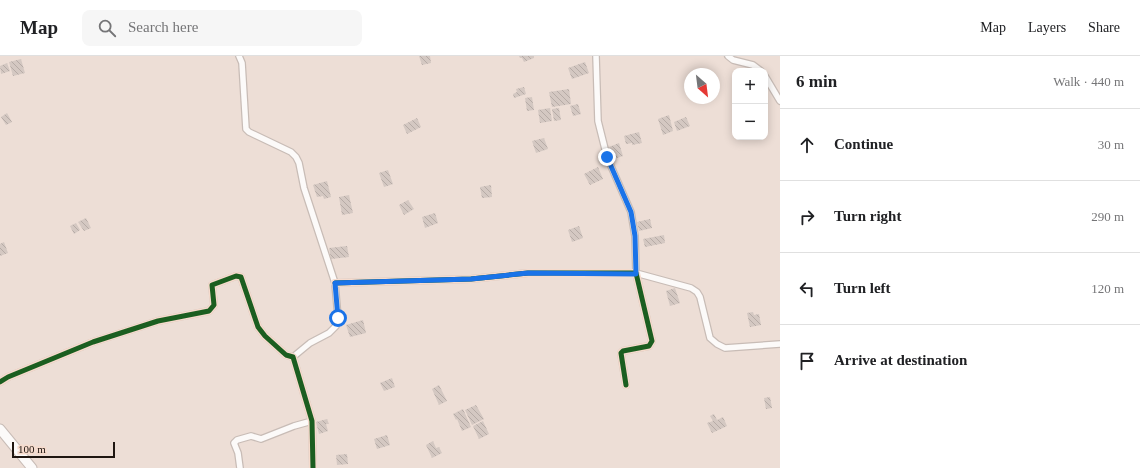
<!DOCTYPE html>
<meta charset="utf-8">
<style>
body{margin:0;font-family:"Times New Roman",serif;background:#f6f6f6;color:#202124}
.controls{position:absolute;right:12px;top:12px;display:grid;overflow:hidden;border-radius:8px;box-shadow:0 2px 10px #0003}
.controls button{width:36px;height:36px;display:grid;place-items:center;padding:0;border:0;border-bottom:1px solid #e0e0e0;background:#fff;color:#202124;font:20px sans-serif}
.compass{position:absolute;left:684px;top:12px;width:36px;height:36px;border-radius:50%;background:#fff;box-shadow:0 2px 10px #0003;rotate:152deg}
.scale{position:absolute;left:12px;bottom:10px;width:103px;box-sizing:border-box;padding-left:4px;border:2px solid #1f1611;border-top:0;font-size:11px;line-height:14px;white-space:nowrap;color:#1f1611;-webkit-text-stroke:3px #f6dbcd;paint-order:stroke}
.stop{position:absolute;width:12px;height:12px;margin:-9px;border:3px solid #1a73e8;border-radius:50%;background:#fff}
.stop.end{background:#1a73e8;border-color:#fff;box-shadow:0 1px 4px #0008}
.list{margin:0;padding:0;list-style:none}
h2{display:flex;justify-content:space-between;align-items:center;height:52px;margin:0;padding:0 16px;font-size:17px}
h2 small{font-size:13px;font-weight:400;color:#757577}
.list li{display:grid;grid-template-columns:26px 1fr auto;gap:12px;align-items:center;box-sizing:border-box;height:72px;padding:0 16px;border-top:1px solid #e0e0e0}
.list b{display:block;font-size:15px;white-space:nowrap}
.list em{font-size:13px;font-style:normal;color:#757577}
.icon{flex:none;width:22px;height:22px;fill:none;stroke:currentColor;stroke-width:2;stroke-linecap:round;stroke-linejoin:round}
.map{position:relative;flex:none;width:780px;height:412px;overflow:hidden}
header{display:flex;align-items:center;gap:24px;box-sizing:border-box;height:56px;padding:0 20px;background:#fff;border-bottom:1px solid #e0e0e0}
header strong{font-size:19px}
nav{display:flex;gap:22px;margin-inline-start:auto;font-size:14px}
.search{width:280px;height:36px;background:#f6f6f6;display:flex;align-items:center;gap:10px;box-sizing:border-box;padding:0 14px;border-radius:8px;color:#757577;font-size:15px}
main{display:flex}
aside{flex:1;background:#fff}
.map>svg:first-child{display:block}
.building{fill:url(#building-back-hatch)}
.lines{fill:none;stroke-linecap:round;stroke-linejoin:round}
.minor-casing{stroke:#c8bcb6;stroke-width:8}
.trunk-casing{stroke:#c8bcb6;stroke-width:11}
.minor{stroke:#fcfaf9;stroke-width:5.5}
.trunk{stroke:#fcfaf9;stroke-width:9}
.cycleway-casing{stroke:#f6dbcd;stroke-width:8}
.cycleway{stroke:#1b5e20;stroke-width:5}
.route{stroke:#1a73e8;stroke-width:5}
</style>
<header>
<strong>Map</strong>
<div class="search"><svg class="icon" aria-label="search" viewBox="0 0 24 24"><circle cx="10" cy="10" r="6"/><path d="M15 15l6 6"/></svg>Search here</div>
<nav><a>Map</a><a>Layers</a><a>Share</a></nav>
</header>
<main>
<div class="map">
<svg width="780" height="412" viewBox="0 0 780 412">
<defs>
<pattern id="building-back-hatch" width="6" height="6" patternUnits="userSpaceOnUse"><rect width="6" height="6" fill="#d4c8c2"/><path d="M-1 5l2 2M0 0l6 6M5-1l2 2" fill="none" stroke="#b6aba6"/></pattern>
</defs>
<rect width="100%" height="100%" fill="#edded6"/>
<path class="building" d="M 419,0 L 430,0 L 431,7 L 422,9 Z
M 519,0 L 534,0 L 534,2 L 524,6 L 522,2 L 520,2 Z
M 21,3 L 25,17 L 13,20 L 9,6 Z
M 585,6 L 589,17 L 572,23 L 568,12 Z
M 7,7 L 10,15 L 1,18 L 0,10 Z
M 524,31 L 526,38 L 514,42 L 513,38 L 517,36 L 516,33 Z
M 569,33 L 571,48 L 552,51 L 549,36 Z
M 532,41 L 534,54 L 527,55 L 525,42 Z
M 578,48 L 581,58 L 573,60 L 570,50 Z
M 550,52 L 552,65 L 540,67 L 538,54 Z
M 559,52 L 561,64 L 554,65 L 552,53 Z
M 7,57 L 12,66 L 6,69 L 1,61 Z
M 669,59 L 673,75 L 663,79 L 658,63 Z
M 686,61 L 690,70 L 677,75 L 674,66 Z
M 417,62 L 421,71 L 407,78 L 403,69 Z
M 639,76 L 642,87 L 632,89 L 632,87 L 626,88 L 624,80 Z
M 544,82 L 548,93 L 536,97 L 532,85 Z
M 619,87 L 623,100 L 614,103 L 609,91 Z
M 598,111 L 603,123 L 590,129 L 584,118 Z
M 388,114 L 393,128 L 384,131 L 379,117 Z
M 327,125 L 331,141 L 324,143 L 323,140 L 317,141 L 313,129 Z
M 491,129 L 492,141 L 482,142 L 480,131 Z
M 349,139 L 353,157 L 342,159 L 339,141 Z
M 408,144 L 414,153 L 404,159 L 399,149 Z
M 435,157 L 438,167 L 425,172 L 422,161 Z
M 86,162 L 91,172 L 84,175 L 78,166 Z
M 650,163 L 652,172 L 639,175 L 637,166 Z
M 76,167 L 80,174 L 74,178 L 70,170 Z
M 579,170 L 583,182 L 572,186 L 568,174 Z
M 664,179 L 665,187 L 645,191 L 643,183 Z
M 4,186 L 8,197 L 0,200 L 0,188 Z
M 347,190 L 349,201 L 331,203 L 329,192 Z
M 675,232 L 680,247 L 670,250 L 666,235 Z
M 753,256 L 754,259 L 759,258 L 761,269 L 750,271 L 747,257 Z
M 363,264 L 366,277 L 350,281 L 346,269 Z
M 392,322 L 395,331 L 384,335 L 380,327 Z
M 439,329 L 447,345 L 439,349 L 432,333 Z
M 770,341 L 772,352 L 766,353 L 764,342 Z
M 476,349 L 484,363 L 472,369 L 465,354 Z
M 463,353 L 471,371 L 462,375 L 457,363 L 456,364 L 453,358 Z
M 714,358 L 717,364 L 723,361 L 727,370 L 712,377 L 707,367 L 713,365 L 710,360 Z
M 327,363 L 329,368 L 326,368 L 328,375 L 319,378 L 316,366 Z
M 483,365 L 489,378 L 479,383 L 473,370 Z
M 387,379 L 390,389 L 377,393 L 374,383 Z
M 433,385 L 436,392 L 439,391 L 442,397 L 432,402 L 426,389 Z
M 347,398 L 348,408 L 337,409 L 336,399 Z"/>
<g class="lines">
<defs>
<path id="minor" d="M 239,0 L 242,7 L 246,73 L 249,76 L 291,96 L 296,101 L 299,107 L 304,132 L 335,227 L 338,262 L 336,270 L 329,277 L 310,287 L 293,301
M 596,0 L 598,65 L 607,101 L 631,156 L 635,180 L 636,217 L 691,232 L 697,236 L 700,241 L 710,282 L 717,288 L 725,292 L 780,288
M 728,0 L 733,4 L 753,9 L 761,15
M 765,20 L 780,45
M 335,227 L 471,223 L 528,217 L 636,217 L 652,285 L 649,290 L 623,295 L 621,297 L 626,329
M 0,326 L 8,321 L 93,286 L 158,265 L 209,255 L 214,249 L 212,229 L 236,220 L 241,221 L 258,271 L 265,280 L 286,299 L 293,301 L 312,365 L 313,412
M 240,412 L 238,397 L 234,387 L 237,384 L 251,380 L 261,383 L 294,370 L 312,365"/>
<path id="trunk" d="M 0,373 L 32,412"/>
</defs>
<use href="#minor" class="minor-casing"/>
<use href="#trunk" class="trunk-casing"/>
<use href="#minor" class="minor"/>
<use href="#trunk" class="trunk"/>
<defs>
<path id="cycleway" d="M 335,227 L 471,223 L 528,217 L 636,217 L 652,285 L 649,290 L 623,295 L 621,297 L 626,329
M 0,326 L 8,321 L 93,286 L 158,265 L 209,255 L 214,249 L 212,229 L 236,220 L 241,221 L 258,271 L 265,280 L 286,299 L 293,301 L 312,365 L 313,412"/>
</defs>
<use href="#cycleway" class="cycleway-casing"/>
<use href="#cycleway" class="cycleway"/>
</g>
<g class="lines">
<path class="route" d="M 338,262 L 335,227 L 471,223 L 528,217 L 636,218 L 635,180 L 631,156 L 607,101"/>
</g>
</svg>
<div class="controls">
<button>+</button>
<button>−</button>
</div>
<svg class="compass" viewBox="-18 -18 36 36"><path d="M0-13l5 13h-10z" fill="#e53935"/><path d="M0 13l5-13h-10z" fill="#757577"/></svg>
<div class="scale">100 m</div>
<div class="stop" style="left:338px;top:262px"></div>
<div class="stop end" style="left:607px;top:101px"></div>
</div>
<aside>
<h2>6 min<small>Walk · 440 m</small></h2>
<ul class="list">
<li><svg class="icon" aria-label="ahead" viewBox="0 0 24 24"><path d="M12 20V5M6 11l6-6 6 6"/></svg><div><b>Continue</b></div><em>30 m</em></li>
<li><svg class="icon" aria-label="right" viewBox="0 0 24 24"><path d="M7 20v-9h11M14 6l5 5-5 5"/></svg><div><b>Turn right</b></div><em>290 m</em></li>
<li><svg class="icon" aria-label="left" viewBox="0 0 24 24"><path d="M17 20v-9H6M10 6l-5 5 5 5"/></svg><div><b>Turn left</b></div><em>120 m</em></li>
<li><svg class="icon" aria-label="arrive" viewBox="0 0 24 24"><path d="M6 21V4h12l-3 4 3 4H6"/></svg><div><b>Arrive at destination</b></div></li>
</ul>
</aside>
</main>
